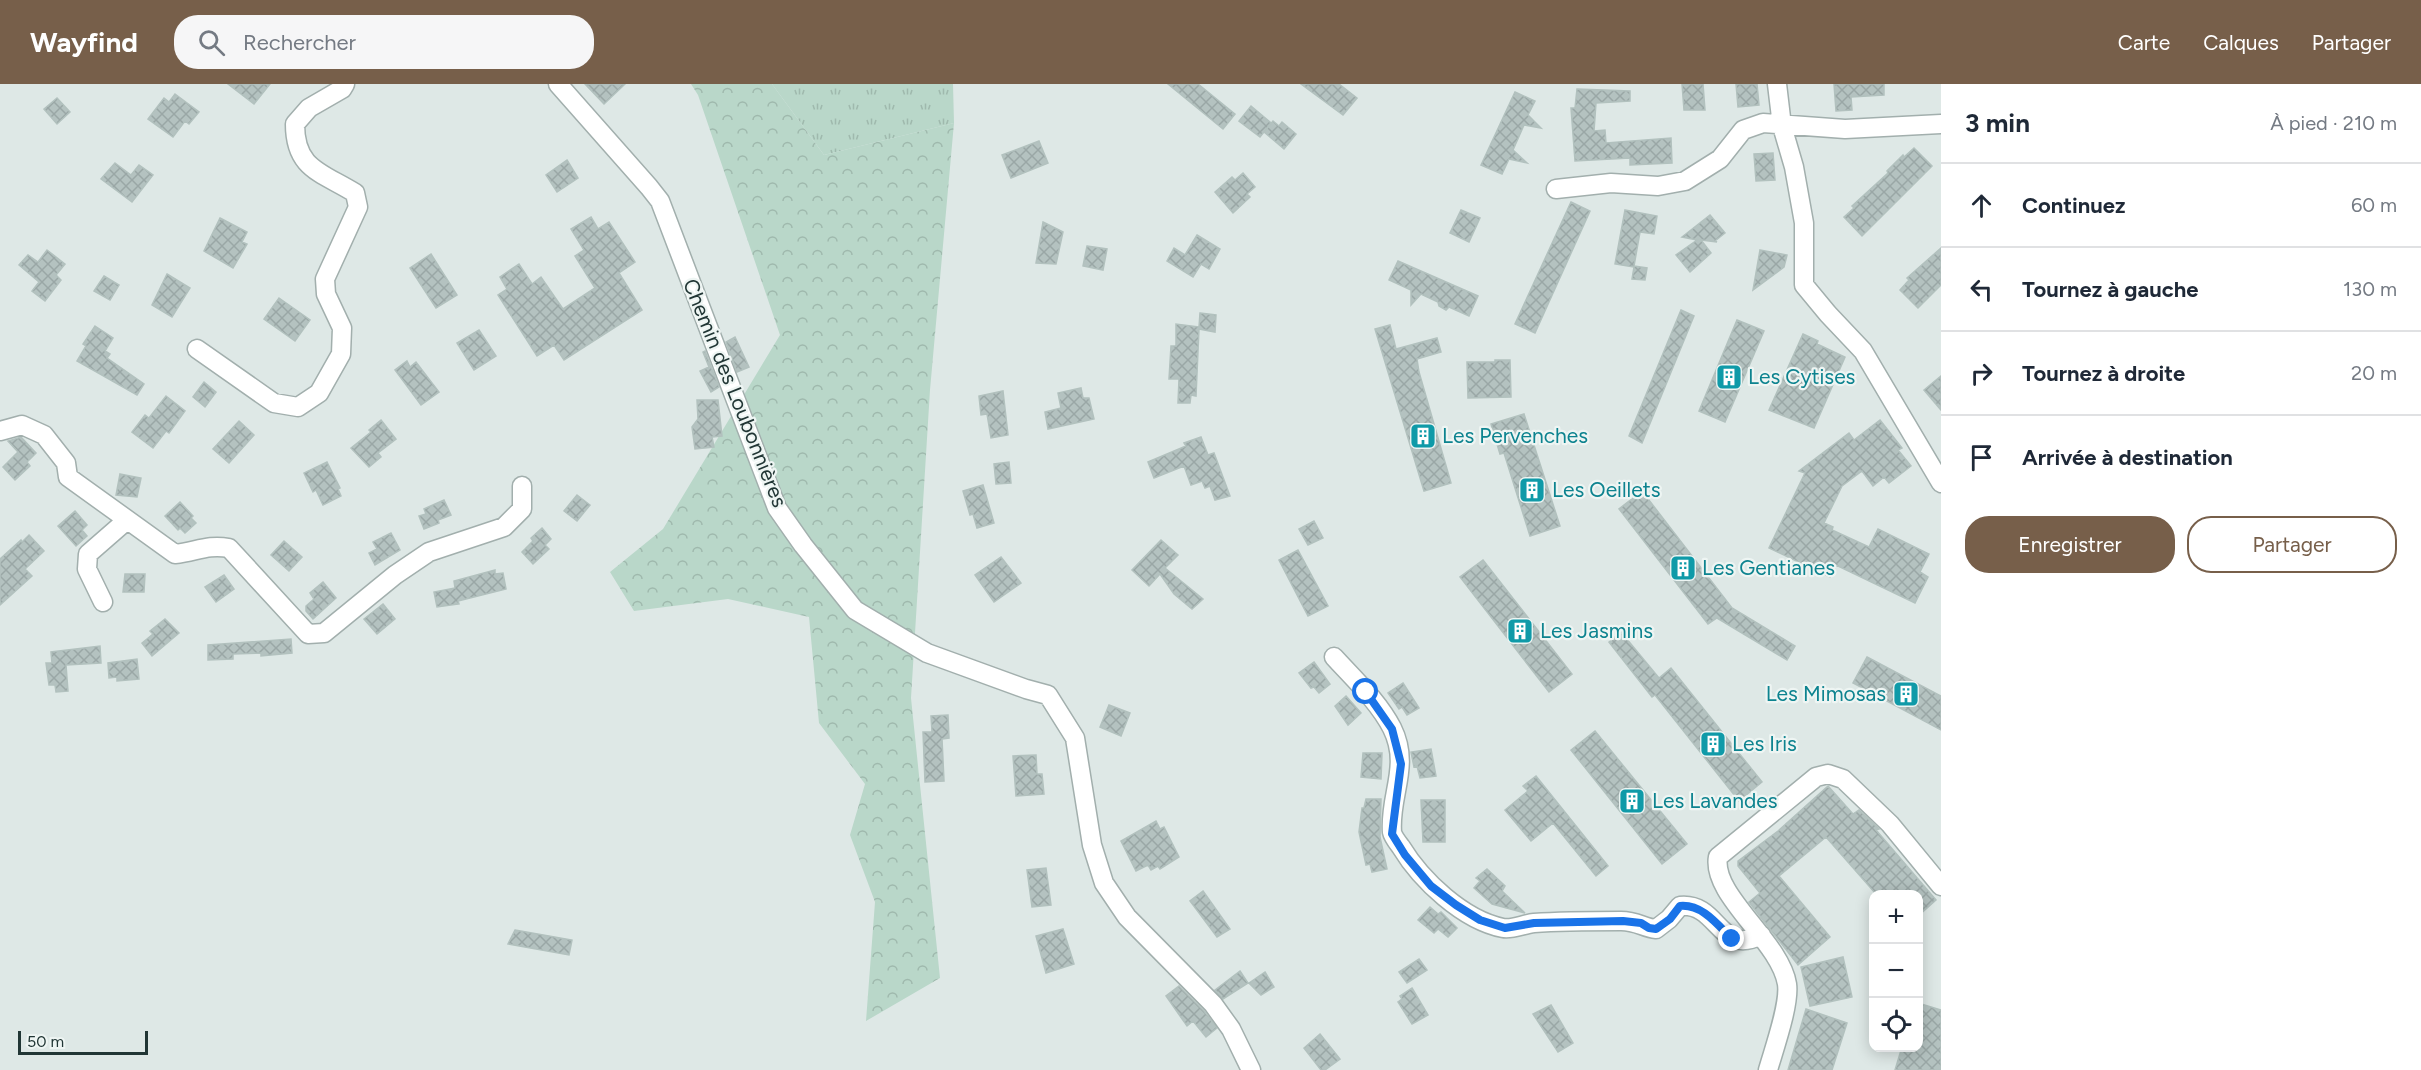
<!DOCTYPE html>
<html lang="fr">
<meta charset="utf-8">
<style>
body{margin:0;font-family:Figtree,sans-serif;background:#f6f6f7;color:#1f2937}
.controls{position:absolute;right:18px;bottom:18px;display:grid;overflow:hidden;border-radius:12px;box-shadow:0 3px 15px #0003}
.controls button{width:54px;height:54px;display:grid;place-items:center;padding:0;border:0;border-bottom:2px solid #e0e1e3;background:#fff;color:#1f2937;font:30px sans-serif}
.scale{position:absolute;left:18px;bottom:15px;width:130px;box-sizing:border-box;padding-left:6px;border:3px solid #213635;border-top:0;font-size:16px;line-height:21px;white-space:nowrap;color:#213635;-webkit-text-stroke:4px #eef5f3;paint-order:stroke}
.stop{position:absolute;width:18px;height:18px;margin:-14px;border:4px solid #1a73e8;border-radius:50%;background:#fff}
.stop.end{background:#1a73e8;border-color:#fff;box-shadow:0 2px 6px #0008}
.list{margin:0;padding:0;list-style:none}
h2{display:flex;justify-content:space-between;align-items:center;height:78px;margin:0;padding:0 24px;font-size:26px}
h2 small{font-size:20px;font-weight:400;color:#747a83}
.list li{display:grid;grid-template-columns:39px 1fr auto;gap:18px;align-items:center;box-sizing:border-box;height:84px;padding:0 24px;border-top:2px solid #e0e1e3}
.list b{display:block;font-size:22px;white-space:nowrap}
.list em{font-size:20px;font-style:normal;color:#747a83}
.actions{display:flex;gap:12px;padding:18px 24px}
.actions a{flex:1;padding:14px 0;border:2px solid #775f4a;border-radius:24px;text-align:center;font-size:21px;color:#775f4a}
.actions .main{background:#775f4a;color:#fff}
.icon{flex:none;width:33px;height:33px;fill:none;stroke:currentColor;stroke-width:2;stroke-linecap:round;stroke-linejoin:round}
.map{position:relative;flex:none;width:1941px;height:986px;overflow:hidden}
header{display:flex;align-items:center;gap:36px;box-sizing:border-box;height:84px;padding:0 30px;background:#775f4a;color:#fff}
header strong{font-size:28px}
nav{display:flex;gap:33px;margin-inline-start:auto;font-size:21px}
.search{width:420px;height:54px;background:#f6f6f7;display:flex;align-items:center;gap:15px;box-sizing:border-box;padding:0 21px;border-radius:24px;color:#747a83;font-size:22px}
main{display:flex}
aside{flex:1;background:#fff}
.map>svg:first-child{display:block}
.grass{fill:url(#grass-tufts)}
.forest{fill:url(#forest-crowns)}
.building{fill:url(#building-cross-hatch);stroke:#b2c1be;stroke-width:1.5}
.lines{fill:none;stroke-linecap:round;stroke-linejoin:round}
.street-casing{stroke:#a2afad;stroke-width:21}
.street{stroke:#fff;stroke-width:18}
.route{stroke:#1a73e8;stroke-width:8}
.labels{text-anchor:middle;stroke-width:4.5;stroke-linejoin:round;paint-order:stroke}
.culture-label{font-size:21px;fill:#0d838f;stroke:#eef5f3;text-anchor:start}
.street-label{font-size:21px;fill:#213635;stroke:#eef5f3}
</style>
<header>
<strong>Wayfind</strong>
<div class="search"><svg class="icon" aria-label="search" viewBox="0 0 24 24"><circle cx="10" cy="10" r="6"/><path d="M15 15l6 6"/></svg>Rechercher</div>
<nav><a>Carte</a><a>Calques</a><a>Partager</a></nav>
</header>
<main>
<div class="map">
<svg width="1941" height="986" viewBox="0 0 1941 986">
<defs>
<pattern id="grass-tufts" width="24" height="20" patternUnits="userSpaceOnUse" patternTransform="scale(1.5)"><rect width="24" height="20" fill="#b9d7c9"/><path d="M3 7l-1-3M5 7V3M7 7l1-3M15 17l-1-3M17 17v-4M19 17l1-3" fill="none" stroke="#9fb9ad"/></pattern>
<pattern id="forest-crowns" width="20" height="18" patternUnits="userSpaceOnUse" patternTransform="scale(1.5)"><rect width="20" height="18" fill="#b9d7c9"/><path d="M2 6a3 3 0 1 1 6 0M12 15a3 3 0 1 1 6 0" fill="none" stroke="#9fb9ad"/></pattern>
<pattern id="building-cross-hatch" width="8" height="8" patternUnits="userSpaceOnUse" patternTransform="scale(1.5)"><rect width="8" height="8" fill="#b4c2c0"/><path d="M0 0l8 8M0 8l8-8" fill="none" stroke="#9aa7a6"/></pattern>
</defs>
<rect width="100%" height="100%" fill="#dee8e6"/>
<path class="grass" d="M 772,0 L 953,0 L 954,39 L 824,71 Z"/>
<path class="forest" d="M 691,0 L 772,0 L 824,71 L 954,39 L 930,306 L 911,614 L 940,894 L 866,937 L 875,818 L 850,751 L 865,700 L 819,639 L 809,533 L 728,515 L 634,527 L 610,488 L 663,445 L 780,251 L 698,11 Z"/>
<path class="building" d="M 228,0 L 270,0 L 254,20 Z
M 585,0 L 625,0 L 604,20 Z
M 1168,0 L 1198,0 L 1235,30 L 1223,45 Z
M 1301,0 L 1339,0 L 1357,14 L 1343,31 Z
M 1682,0 L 1703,0 L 1705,26 L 1684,26 Z
M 1736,0 L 1757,0 L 1759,21 L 1738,23 Z
M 1834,0 L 1884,0 L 1884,11 L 1851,13 L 1852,26 L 1836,27 Z
M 1577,5 L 1630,7 L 1630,17 L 1596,19 L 1594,47 L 1605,46 L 1606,59 L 1671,54 L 1672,79 L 1630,81 L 1630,74 L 1575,77 L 1571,24 L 1575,24 Z
M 1515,8 L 1535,17 L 1528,31 L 1541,44 L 1524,41 L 1513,66 L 1527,79 L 1509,75 L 1502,90 L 1481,81 Z
M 175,10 L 199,28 L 189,40 L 185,37 L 173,53 L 148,35 L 164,14 L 169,18 Z
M 57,14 L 70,28 L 57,40 L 44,25 Z
M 1251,22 L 1271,39 L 1260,53 L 1239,37 Z
M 1273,37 L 1279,42 L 1282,38 L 1296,50 L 1284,65 L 1264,48 Z
M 1039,57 L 1048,79 L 1011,94 L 1002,71 Z
M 1914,64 L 1932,82 L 1862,152 L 1844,133 L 1854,124 L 1852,122 L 1888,89 L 1887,87 L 1903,71 L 1904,73 Z
M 1773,69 L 1775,96 L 1756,97 L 1754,70 Z
M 567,76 L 578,94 L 557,108 L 546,91 Z
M 115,79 L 131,91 L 139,81 L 153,91 L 132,118 L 101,95 Z
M 1243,89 L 1255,103 L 1247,110 L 1250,113 L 1233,129 L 1215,108 L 1232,93 L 1235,96 Z
M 1571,118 L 1590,127 L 1535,249 L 1515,240 Z
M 1461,126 L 1480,134 L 1469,158 L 1450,149 Z
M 1625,126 L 1657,132 L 1654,150 L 1640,148 L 1634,182 L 1647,184 L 1645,196 L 1632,195 L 1634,183 L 1615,180 Z
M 1710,131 L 1725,149 L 1715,157 L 1717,158 L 1701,156 L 1711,169 L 1690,188 L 1676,171 L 1697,156 L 1682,153 Z
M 591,133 L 598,145 L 609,138 L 635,178 L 619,189 L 642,226 L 564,276 L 554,261 L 537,272 L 498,211 L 507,205 L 500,193 L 519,180 L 532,200 L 541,193 L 563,225 L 595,204 L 575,172 L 584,166 L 571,145 Z
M 220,134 L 247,148 L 242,158 L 247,160 L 233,184 L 204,167 Z
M 1043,138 L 1063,148 L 1056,180 L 1036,179 Z
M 1197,151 L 1220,165 L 1209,185 L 1201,180 L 1193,193 L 1167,177 L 1174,164 L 1185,171 Z
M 1087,162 L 1107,165 L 1103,186 L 1083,182 Z
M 1941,164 L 1941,201 L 1918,224 L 1900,206 L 1909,196 L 1907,194 Z
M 47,166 L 65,180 L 56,191 L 61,196 L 45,217 L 32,207 L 39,198 L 19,181 L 28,171 L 38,178 Z
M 1760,166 L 1787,171 L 1784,183 L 1753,206 Z
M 431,170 L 457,211 L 436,224 L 410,184 Z
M 1398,177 L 1478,212 L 1469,232 L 1449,223 L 1446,226 L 1439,222 L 1438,218 L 1421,210 L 1411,221 L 1411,206 L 1389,196 Z
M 167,190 L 190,204 L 172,233 L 152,221 Z
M 104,192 L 119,201 L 110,216 L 94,207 Z
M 279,214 L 310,236 L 295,257 L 264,235 Z
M 1681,226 L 1694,232 L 1642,359 L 1629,352 Z
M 1200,229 L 1216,231 L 1215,248 L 1199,245 L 1196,312 L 1191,311 L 1190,319 L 1178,319 L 1179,295 L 1169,295 L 1171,262 L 1176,262 L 1176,240 L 1199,243 Z
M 1737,236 L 1764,247 L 1725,338 L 1699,327 Z
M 1390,241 L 1396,265 L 1437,254 L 1441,268 L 1417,275 L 1419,288 L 1451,399 L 1424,407 L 1375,245 Z
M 95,242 L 113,254 L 105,267 L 110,270 L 107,274 L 144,300 L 137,311 L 77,277 L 86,262 L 83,260 Z
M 479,246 L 496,272 L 474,286 L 457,259 Z
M 1803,250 L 1818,257 L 1817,260 L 1845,273 L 1814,344 L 1769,326 Z
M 735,253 L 749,283 L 737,288 L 726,258 Z
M 705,267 L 719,303 L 711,308 L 700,287 L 709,283 L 703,268 Z
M 1495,276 L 1510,276 L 1511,313 L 1468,314 L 1467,278 L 1495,278 Z
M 407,277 L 410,283 L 416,278 L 439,308 L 421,321 L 395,286 Z
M 1941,292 L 1941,326 L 1924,306 Z
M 204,298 L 216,308 L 205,323 L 193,313 Z
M 1081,304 L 1083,314 L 1089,314 L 1094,335 L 1048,345 L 1045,328 L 1061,324 L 1058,309 Z
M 1003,307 L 1008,351 L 991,354 L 987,330 L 981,331 L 979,312 Z
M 166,312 L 185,327 L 169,349 L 166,347 L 153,364 L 132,348 L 145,331 L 149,334 Z
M 697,316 L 718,316 L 722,352 L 712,353 L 714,363 L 695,365 L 692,343 L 698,335 Z
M 1524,330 L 1560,442 L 1530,452 L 1504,369 L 1500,370 L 1491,340 Z
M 381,336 L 396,355 L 378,369 L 381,373 L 369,383 L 351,364 L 371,348 L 369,346 Z
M 1880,336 L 1902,364 L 1898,366 L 1911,382 L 1889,399 L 1884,393 L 1873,402 L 1862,387 L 1842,402 L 1824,439 L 1833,443 L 1832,446 L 1869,463 L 1878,445 L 1929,470 L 1920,488 L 1928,493 L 1915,519 L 1836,481 L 1830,493 L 1769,464 L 1805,389 L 1799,387 L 1849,349 L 1854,356 Z
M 239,337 L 254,351 L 229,379 L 213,365 Z
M 21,353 L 36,369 L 27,378 L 30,382 L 15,396 L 3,383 L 18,368 L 8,357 Z
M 1201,353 L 1208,371 L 1214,369 L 1230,412 L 1215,416 L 1210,402 L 1205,404 L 1202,397 L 1191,401 L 1184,382 L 1154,394 L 1148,378 L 1186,362 L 1184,359 Z
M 327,378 L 340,404 L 338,405 L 341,412 L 323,421 L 316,406 L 313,408 L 304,389 Z
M 1009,378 L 1011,399 L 996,400 L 994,380 Z
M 120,390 L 141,394 L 137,413 L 116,411 Z
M 983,401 L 994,439 L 977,444 L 973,430 L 970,431 L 963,407 Z
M 1642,407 L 1732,524 L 1795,562 L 1787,576 L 1717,534 L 1708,540 L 1619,425 Z
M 577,411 L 590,421 L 577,437 L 564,427 Z
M 444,416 L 451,431 L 438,436 L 439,439 L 424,445 L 419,432 L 426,430 L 424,425 Z
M 180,418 L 193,432 L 191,434 L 196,439 L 185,449 L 180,444 L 178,446 L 165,432 Z
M 75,427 L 87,441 L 82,446 L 87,452 L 76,462 L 58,442 Z
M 1314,437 L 1323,454 L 1308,461 L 1299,445 Z
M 542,444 L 551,455 L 545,461 L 549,465 L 533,480 L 522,468 L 533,457 L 531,454 Z
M 391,449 L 400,466 L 375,481 L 369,469 L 377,465 L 373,458 Z
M 29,451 L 44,467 L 25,485 L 32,492 L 0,521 L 0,475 L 21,456 L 22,458 Z
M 1161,456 L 1178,471 L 1165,484 L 1203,515 L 1192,525 L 1174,510 L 1160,490 L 1149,502 L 1132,486 Z
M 284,457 L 302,473 L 289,487 L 271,471 Z
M 1298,466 L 1328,522 L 1308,532 L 1279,476 Z
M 1001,473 L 1021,499 L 994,518 L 975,491 Z
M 1483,476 L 1572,590 L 1549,608 L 1460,493 Z
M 495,486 L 495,490 L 503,489 L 506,505 L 458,517 L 459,520 L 437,523 L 434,508 L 455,504 L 454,497 Z
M 125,490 L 145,490 L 144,508 L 123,508 Z
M 224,491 L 234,505 L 216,518 L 205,503 Z
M 323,498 L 336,514 L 313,535 L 306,527 L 306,522 L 314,515 L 310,509 Z
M 383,520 L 395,535 L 377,550 L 364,535 Z
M 165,535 L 179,549 L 152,572 L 142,559 L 153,550 L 150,547 Z
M 1621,548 L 1659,594 L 1671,584 L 1762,698 L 1739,717 L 1655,611 L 1652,613 L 1609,558 Z
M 291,555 L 292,569 L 261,572 L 261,569 L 233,570 L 233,575 L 208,576 L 208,561 Z
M 100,562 L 101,579 L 66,581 L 68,607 L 56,608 L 55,601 L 49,601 L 46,579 L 52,579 L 51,568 Z
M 1867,573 L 1941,612 L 1941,646 L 1853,599 Z
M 137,575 L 139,595 L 117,597 L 117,593 L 109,594 L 108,579 Z
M 1314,578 L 1330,600 L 1319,609 L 1314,603 L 1311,604 L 1299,589 Z
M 1403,599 L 1419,624 L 1407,631 L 1402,623 L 1399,625 L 1388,609 Z
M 1346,612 L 1361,629 L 1348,641 L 1335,622 Z
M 1109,621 L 1130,629 L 1121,652 L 1100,643 Z
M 948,631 L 949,654 L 942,655 L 944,697 L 925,698 L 923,648 L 932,648 L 931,632 Z
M 1595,647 L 1687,760 L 1662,780 L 1571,666 Z
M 1431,665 L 1436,692 L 1420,694 L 1417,682 L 1414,683 L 1411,668 Z
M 1363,669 L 1382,669 L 1381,695 L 1361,693 Z
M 1036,671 L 1037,690 L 1042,690 L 1044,710 L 1016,712 L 1013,672 Z
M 1536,692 L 1608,782 L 1596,792 L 1553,739 L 1531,757 L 1505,726 L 1528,707 L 1523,702 Z
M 1828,702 L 1853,730 L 1859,726 L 1879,745 L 1876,746 L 1936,816 L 1918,832 L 1918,810 L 1876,810 L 1826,753 L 1779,792 L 1830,853 L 1798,881 L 1749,818 L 1760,809 L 1738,782 L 1738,777 L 1778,747 Z
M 1366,715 L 1381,715 L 1380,753 L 1387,785 L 1372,788 L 1370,780 L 1366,781 L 1359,748 L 1362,724 L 1364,724 Z
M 1421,716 L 1445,716 L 1445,758 L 1423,758 Z
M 1156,737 L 1160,745 L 1164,743 L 1179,773 L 1160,785 L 1158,782 L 1151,786 L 1148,781 L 1136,787 L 1121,757 Z
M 1046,784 L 1051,821 L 1032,823 L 1027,786 Z
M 1487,785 L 1505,802 L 1502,807 L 1525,829 L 1492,820 L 1474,804 L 1480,797 L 1476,794 Z
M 1203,807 L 1230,845 L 1217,853 L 1190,817 Z
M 1430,823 L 1438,830 L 1441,828 L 1457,844 L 1448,853 L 1438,845 L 1434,849 L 1418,836 Z
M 1063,845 L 1074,880 L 1046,889 L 1036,852 Z
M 515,846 L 572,856 L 569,871 L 508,860 Z
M 1843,873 L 1852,913 L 1810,922 L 1801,883 Z
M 1419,875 L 1427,886 L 1407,899 L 1399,888 Z
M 1240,887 L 1248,899 L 1223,915 L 1215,906 Z
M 1265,888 L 1274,903 L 1261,911 L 1249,899 Z
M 1179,902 L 1204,927 L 1217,944 L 1206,953 L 1193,937 L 1187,942 L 1166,912 Z
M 1412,904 L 1428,931 L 1412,940 L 1398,918 L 1402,915 L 1400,912 Z
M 1918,919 L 1941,926 L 1941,986 L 1895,986 L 1902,963 L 1918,963 Z
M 1551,921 L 1573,959 L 1558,968 L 1533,930 Z
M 1806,925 L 1847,939 L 1832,986 L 1788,986 Z
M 1320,950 L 1340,975 L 1325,986 L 1321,986 L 1304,964 Z"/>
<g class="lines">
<defs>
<path id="street" d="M 558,0 L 649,103 L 660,117 L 777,424 L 803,461 L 855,526 L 927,569 L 1026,605 L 1048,611 L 1075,654 L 1092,761 L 1104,799 L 1127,833 L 1213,920 L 1231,945 L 1251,986
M 1777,0 L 1782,42 L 1794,83 L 1804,139 L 1804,201 L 1828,230 L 1863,267 L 1941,399
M 1556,105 L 1611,99 L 1658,102 L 1685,97 L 1720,75 L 1743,46 L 1763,39 L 1845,45 L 1941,40
M 197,265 L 274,319 L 298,323 L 319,309 L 341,270 L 342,244 L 326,210 L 325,195 L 358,123 L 355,109 C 321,88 295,85 295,40 L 309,24 L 342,5 L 345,0
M 0,347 L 22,341 L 44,351 L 66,379 L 68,393 L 175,470 C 196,468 207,460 229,464 L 308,550 L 324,549 L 395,491 L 429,468 L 504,443 L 522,425 L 522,402
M 103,518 L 87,485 L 88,470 L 127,436
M 1334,573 C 1354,595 1378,617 1392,644 C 1411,682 1389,711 1392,748 C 1393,753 1398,759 1401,763 C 1421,796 1463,836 1503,844 C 1512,846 1524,840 1534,839 C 1563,837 1593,837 1621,837 C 1637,837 1644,844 1656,845 L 1669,835 L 1680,822 C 1719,818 1719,873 1761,851
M 1768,986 C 1774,965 1790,920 1787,900 C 1780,857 1711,811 1718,773 L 1816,693 L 1828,690 L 1843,695 L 1890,740 L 1941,802"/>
</defs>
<use href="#street" class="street-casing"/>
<use href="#street" class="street"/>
</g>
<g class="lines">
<path class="route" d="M 1366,608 L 1392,645 L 1401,680 L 1392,750 L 1405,771 L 1431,802 L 1456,821 L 1480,836 L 1505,844 L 1534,839 L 1623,837 L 1641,839 L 1649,844 L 1656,845 L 1670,835 L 1680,822 C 1702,820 1717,840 1732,855"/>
</g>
<defs>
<symbol id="building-square" viewBox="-11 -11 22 22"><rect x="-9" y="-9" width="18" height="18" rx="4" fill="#0f9aa8" stroke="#eef5f3"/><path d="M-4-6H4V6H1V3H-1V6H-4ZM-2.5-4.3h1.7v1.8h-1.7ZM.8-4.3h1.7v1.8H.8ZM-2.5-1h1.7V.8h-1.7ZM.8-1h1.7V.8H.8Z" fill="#fff"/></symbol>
</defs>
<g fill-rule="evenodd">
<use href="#building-square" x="1714" y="278" width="30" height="30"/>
<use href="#building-square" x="1408" y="337" width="30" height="30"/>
<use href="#building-square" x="1517" y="391" width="30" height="30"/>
<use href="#building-square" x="1668" y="469" width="30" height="30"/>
<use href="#building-square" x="1505" y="532" width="30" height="30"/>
<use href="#building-square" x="1891" y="595" width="30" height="30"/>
<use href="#building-square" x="1698" y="645" width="30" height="30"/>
<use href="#building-square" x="1617" y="702" width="30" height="30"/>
</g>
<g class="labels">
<g class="culture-label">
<text x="1748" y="300">Les Cytises</text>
<text x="1442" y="359">Les Pervenches</text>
<text x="1552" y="413">Les Oeillets</text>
<text x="1702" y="491">Les Gentianes</text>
<text x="1540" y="554">Les Jasmins</text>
<text x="1886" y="617" text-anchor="end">Les Mimosas</text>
<text x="1732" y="667">Les Iris</text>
<text x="1652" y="724">Les Lavandes</text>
</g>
<g class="street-label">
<text transform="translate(735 309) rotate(68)" y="7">Chemin des Loubonnières</text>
</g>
</g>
</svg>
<div class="controls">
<button>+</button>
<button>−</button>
<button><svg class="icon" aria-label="locate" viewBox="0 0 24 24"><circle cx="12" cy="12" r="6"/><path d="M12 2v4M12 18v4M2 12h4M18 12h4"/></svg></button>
</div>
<div class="scale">50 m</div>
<div class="stop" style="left:1366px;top:608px"></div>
<div class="stop end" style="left:1732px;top:855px"></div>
</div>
<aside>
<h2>3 min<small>À pied · 210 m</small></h2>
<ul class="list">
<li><svg class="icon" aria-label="ahead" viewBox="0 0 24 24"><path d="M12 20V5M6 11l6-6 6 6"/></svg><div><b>Continuez</b></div><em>60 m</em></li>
<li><svg class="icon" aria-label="left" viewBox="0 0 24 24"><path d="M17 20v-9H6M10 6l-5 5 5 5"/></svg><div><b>Tournez à gauche</b></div><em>130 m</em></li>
<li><svg class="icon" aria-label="right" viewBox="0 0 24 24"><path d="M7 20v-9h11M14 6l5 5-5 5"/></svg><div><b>Tournez à droite</b></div><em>20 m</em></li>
<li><svg class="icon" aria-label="arrive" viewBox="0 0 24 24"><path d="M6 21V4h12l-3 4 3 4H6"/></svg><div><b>Arrivée à destination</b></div></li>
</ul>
<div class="actions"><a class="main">Enregistrer</a><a>Partager</a></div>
</aside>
</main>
